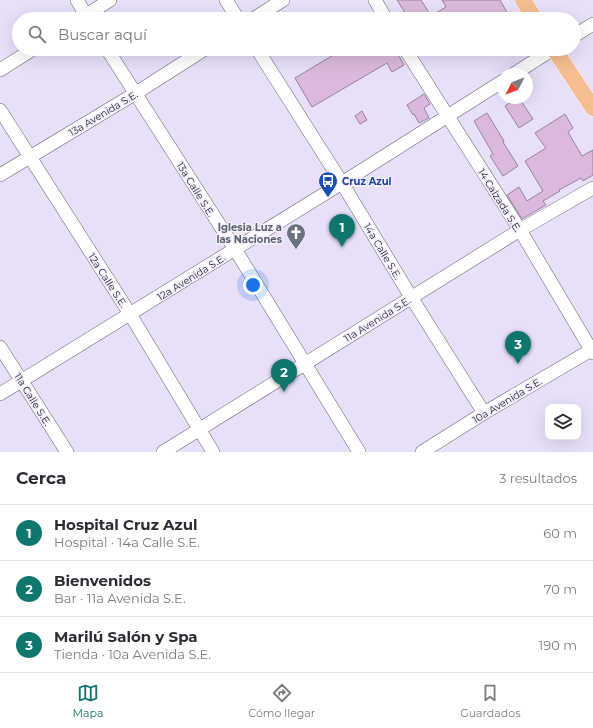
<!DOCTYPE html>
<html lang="es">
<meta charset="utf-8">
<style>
body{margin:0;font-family:Montserrat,sans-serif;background:#f2f2f3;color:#2b2b33}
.controls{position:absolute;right:12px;bottom:12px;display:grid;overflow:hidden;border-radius:8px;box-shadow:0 4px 16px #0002}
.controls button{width:36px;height:36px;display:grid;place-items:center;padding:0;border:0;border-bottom:1px solid #e1e1e2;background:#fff;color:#2b2b33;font:20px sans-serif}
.compass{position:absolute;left:497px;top:68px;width:36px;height:36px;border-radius:50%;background:#fff;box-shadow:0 4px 16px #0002;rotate:228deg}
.you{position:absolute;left:253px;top:285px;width:14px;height:14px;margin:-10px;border:3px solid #fff;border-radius:50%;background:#1a73e8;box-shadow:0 0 0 6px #1a73e833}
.badge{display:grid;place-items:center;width:26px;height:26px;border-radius:50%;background:#0f766e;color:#fff;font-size:13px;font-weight:700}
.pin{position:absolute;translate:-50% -33px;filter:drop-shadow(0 1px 2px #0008)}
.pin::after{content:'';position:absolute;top:21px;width:14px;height:12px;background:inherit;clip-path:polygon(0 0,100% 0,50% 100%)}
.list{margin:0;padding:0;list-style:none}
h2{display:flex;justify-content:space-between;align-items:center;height:52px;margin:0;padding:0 16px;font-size:17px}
h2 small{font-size:13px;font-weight:400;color:#7c7c81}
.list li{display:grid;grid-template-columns:26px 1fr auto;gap:12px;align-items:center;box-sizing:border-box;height:56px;padding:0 16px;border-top:1px solid #e1e1e2}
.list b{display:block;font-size:15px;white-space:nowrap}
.list p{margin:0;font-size:13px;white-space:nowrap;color:#7c7c81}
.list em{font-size:13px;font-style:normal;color:#7c7c81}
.icon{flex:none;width:22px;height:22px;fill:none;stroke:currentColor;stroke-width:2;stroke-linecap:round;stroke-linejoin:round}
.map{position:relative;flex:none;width:593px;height:452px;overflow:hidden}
.search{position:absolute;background:#fff;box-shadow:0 4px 16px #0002;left:12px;right:12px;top:12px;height:44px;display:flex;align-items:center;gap:10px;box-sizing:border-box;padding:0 14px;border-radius:22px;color:#7c7c81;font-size:15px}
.sheet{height:220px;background:#fff}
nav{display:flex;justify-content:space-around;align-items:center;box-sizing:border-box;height:56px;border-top:1px solid #e1e1e2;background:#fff;font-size:11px;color:#7c7c81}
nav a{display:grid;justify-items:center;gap:2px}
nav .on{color:#0f766e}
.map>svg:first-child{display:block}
.building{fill:#dbb9dc;stroke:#968496}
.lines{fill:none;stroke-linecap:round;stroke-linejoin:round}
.minor-casing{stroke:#696176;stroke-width:14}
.major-casing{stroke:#fff;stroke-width:17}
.minor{stroke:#fff;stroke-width:13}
.major{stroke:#f4be92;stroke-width:16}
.labels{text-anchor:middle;stroke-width:3;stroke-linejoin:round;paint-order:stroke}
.street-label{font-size:10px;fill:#201d26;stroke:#f4effe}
.transit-label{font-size:10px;font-weight:bold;fill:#164399;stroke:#f4effe;text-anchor:start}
.worship-label{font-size:10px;font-weight:bold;fill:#5b616d;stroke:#f4effe;text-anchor:end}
</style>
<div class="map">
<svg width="593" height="452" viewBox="0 0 593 452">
<rect width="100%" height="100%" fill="#e8dff9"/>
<path class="building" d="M 397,0 L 421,0 L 431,16 L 446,7 L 442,0 L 500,0 L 508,14 L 507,15 L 509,19 L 409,19 Z
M 353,49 L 395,49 L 404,65 L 392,72 L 387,63 L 312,107 L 295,78 L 340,51 L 343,55 Z
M 424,94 L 430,104 L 424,108 L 429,118 L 419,123 L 414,114 L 413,115 L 407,105 Z
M 517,98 L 519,98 L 533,119 L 519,128 L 505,106 Z
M 362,111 L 367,120 L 360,124 L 355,116 Z
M 487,113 L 504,141 L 503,142 L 518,166 L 503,176 L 490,156 L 493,154 L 474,121 Z
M 565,114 L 573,128 L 568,132 L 582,156 L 593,150 L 593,175 L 583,181 L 581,178 L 559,190 L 560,191 L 543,201 L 546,205 L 522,219 L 507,195 L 519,187 L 527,201 L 543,191 L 525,161 L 546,148 L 535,133 Z"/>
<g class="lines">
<defs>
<path id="minor" d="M 77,0 L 88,19
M 226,0 L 238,19
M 375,0 L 386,19
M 80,19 L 110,0
M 253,19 L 283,0
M 574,36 L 593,24
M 107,49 L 235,249 L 359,452
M 257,49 L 342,183 L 411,297 L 484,413
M 405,49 L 520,230 L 593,353
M 0,70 L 33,49
M 514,74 L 553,49
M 0,110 L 130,314 L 213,452
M 0,175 L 136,93 L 205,49
M 0,347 L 67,452
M 0,394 L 342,183 L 503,81
M 163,452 L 520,230 L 593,188
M 422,452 L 484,413 L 593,349"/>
<path id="major" d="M 523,0 L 535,19
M 554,49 L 593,108"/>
</defs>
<use href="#minor" class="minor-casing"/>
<use href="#major" class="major-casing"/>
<use href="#minor" class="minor"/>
<use href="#major" class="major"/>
</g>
<defs>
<symbol id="bus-pin" viewBox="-11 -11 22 30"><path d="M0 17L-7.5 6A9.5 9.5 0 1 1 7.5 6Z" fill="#1a4fb4" stroke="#f4effe"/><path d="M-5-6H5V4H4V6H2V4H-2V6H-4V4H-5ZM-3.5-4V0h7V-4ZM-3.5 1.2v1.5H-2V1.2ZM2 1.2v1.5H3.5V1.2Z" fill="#fff"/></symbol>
<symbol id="church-pin" viewBox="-11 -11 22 30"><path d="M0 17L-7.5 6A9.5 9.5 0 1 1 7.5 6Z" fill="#6b7280" stroke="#f4effe"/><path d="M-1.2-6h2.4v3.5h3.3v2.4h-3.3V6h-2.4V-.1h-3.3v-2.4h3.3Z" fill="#fff"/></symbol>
</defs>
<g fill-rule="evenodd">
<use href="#bus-pin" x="317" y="170" width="22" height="30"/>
<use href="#church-pin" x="285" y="222" width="22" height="30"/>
</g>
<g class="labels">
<g class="street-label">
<text transform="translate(103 113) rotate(-31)" y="4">13a Avenida S.E.</text>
<text transform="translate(196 189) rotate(58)" y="4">13a Calle S.E.</text>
<text transform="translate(500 200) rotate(58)" y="4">14 Calzada S.E.</text>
<text transform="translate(383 251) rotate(59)" y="4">14a Calle S.E.</text>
<text transform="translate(191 277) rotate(-32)" y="4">12a Avenida S.E.</text>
<text transform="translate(108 280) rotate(57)" y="4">12a Calle S.E.</text>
<text transform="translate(377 319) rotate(-32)" y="4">11a Avenida S.E.</text>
<text transform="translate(33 399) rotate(58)" y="4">11a Calle S.E.</text>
<text transform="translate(507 400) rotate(-31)" y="4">10a Avenida S.E.</text>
</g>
<g class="transit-label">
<text x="342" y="185">Cruz Azul</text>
</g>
<g class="worship-label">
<text x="282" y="231">Iglesia Luz a<tspan x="282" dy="12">las Naciones</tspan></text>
</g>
</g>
</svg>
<div class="controls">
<button><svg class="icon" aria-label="layers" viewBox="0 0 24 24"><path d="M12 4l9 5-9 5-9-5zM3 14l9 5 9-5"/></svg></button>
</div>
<svg class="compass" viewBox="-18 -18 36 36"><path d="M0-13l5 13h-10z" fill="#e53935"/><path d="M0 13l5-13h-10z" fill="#7c7c81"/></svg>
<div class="you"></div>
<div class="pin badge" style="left:342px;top:247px">1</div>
<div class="pin badge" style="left:284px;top:392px">2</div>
<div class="pin badge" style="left:518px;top:364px">3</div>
<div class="search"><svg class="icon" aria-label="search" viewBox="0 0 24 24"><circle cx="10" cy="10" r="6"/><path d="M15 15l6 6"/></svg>Buscar aquí</div>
</div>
<section class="sheet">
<h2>Cerca<small>3 resultados</small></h2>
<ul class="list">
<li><span class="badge">1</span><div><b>Hospital Cruz Azul</b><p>Hospital · 14a Calle S.E.</p></div><em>60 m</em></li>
<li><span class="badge">2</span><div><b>Bienvenidos</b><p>Bar · 11a Avenida S.E.</p></div><em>70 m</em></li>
<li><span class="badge">3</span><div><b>Marilú Salón y Spa</b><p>Tienda · 10a Avenida S.E.</p></div><em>190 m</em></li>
</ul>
</section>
<nav>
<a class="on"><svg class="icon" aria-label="map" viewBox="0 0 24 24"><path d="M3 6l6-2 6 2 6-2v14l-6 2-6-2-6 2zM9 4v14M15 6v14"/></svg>Mapa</a>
<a><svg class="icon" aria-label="directions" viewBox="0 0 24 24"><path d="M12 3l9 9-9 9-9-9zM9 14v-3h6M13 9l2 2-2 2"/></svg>Cómo llegar</a>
<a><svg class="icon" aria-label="saved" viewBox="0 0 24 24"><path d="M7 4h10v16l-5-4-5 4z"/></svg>Guardados</a>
</nav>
